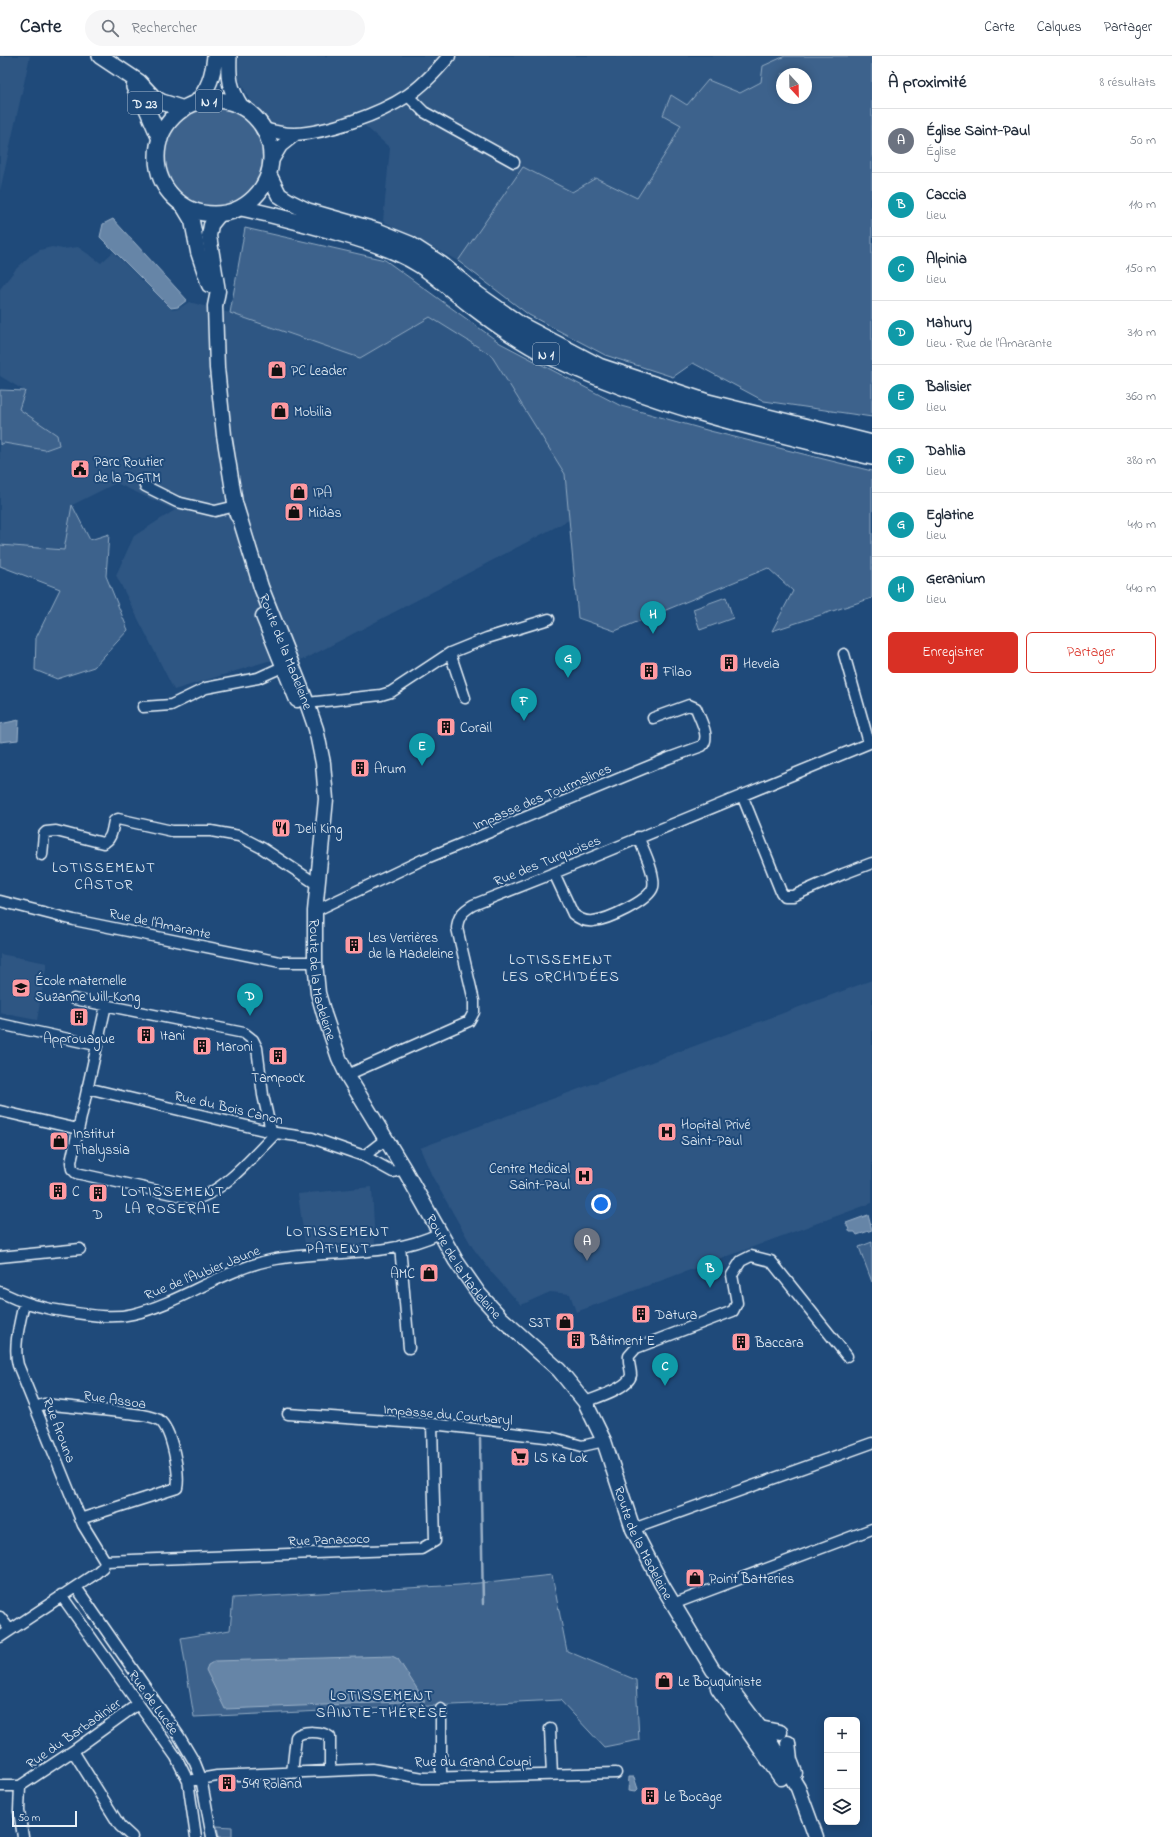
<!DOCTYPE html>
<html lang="fr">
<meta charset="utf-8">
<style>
body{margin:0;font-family:"Indie Flower",sans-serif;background:#f6f6f7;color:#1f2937}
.controls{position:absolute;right:12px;bottom:12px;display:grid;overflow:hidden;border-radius:6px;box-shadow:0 2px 10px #0003}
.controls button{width:36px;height:36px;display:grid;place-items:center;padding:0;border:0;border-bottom:1px solid #e0e1e3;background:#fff;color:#1f2937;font:20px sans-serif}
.compass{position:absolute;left:776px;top:12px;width:36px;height:36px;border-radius:50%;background:#fff;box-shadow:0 2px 10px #0003;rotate:158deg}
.scale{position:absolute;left:12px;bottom:10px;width:65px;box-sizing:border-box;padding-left:4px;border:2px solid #e8f1f8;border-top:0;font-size:11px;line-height:14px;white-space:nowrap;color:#e8f1f8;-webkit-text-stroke:3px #1f4a7a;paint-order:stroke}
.you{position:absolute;left:601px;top:1148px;width:14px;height:14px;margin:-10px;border:3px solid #fff;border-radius:50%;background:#1a73e8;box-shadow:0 0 0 6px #1a73e833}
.badge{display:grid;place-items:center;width:26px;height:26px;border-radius:50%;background:#d93025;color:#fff;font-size:13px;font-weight:700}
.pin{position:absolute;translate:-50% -33px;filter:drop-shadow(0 1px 2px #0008)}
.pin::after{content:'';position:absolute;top:21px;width:14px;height:12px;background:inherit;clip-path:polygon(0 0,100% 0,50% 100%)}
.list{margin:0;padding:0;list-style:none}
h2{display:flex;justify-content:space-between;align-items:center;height:52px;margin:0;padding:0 16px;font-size:17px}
h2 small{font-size:13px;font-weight:400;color:#747a83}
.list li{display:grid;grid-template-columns:26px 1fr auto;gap:12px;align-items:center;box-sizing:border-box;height:64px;padding:0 16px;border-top:1px solid #e0e1e3}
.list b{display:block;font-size:15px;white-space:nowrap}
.list p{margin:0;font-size:13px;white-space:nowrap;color:#747a83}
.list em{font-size:13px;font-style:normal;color:#747a83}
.actions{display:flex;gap:8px;padding:12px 16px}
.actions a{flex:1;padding:9px 0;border:1px solid #d93025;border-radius:6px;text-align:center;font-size:14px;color:#d93025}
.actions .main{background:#d93025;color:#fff}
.icon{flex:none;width:22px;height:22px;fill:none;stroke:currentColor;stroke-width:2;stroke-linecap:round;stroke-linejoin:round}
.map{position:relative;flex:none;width:872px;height:1781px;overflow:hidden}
header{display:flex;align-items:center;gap:24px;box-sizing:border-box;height:56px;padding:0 20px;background:#fff;border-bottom:1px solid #e0e1e3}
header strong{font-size:19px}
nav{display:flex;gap:22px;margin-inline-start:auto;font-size:14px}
.search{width:280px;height:36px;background:#f6f6f7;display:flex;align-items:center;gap:10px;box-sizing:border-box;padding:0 14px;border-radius:22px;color:#747a83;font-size:15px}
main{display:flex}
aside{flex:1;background:#fff}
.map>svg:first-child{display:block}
.built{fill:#2e5683}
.green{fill:#3c628c;stroke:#92aac2;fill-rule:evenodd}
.water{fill:#6685a7;stroke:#9ab0c7}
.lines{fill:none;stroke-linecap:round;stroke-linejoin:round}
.stream{stroke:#9ab0c7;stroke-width:2.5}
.minor-casing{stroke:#e8f1f8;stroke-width:13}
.tertiary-casing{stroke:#e8f1f8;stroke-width:15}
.secondary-casing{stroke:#e8f1f8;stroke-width:17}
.primary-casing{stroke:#e8f1f8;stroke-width:18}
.minor{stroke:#1f4a7a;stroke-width:10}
.tertiary{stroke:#1f4a7a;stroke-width:12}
.secondary{stroke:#1f4a7a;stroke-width:14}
.primary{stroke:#1f4a7a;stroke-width:15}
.labels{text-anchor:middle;stroke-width:4;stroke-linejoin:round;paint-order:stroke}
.shield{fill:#1f4a7a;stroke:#acbfd2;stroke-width:1}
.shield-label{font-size:13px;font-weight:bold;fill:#e8f1f8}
.poi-label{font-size:14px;fill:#e8f1f8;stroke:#1f4a7a;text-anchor:start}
.street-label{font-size:14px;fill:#e8f1f8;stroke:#1f4a7a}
.neighbourhood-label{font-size:15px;letter-spacing:1px;fill:#e8f1f8;stroke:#1f4a7a}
</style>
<header>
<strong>Carte</strong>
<div class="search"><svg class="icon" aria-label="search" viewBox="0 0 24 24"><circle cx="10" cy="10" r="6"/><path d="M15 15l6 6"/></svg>Rechercher</div>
<nav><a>Carte</a><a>Calques</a><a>Partager</a></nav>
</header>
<main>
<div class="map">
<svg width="872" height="1781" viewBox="0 0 872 1781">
<rect width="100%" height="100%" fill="#1f4a7a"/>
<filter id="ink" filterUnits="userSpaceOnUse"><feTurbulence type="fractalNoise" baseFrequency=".025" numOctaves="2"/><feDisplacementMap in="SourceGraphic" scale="8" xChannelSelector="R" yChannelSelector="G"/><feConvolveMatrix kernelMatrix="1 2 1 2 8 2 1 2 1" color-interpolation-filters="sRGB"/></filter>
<g filter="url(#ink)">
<path class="built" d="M 0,0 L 30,0 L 0,135 Z
M 239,0 L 785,0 L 785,1 L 763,10 L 761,26 L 740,37 L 708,24 L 687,49 L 671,39 L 681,69 L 669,92 L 637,142 L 596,122 L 572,136 L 523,111 L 458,205 L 383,165 L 390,92 L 364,69 L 276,69 L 266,65 L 253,51 L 238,21 Z
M 52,191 L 63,193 L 78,191 L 101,207 L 113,196 L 172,254 L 178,253 L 189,246 L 230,257 L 359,302 L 430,261 L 491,299 L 565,418 L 569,464 L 305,603 L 268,605 L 174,634 L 116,519 L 134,480 L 175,454 L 116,427 L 72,449 L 64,494 L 0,489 L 0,389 L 4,387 L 45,394 L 59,389 L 57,379 L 18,352 L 25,335 L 0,320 L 0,233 L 16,213 L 30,200 L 40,194 Z
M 0,898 L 47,907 L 37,964 L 0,957 Z
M 872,924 L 872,1147 L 576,1256 L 570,1238 L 550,1236 L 521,1249 L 492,1217 L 473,1192 L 432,1120 L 420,1092 Z
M 372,1131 L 375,1188 L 305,1188 L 298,1138 Z"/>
<path class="green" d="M 785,0 L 872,0 L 872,361 L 764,345 L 693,307 L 673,321 L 605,299 L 529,259 L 458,205 L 523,111 L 572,136 L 596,122 L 637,142 L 669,92 L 681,69 L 663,59 L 671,39 L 687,49 L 708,24 L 740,37 L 761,26 L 763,10 ZM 782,18 L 806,18 L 806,42 L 782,42 Z
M162 102a51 51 0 1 1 102 0a51 51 0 1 1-102 0Z
M 245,172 L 385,204 L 500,287 L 621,350 L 710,375 L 872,415 L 872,542 L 772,575 L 793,535 L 768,512 L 615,575 L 578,562 L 565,418 L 491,299 L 430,261 L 360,302 L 230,257 Z
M 0,334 L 25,335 L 19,353 L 57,379 L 59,389 L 45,394 L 4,387 L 0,389 Z
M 72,449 L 90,484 L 109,478 L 106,520 L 128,574 L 94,611 L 57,623 L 35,614 L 36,582 L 60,533 L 0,510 L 0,489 L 64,494 Z
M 726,541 L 733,562 L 700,574 L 693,553 Z
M 872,1186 L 872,1226 L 859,1191 Z
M 552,1519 L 567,1595 L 636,1624 L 639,1684 L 604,1691 L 560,1644 L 194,1661 L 181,1582 L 230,1574 L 233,1542 L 460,1529 Z
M 217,1770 L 232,1771 L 232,1781 L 219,1781 Z"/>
<path class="water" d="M 113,163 L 187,244 L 178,251 L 171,252 L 100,181 L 103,168 Z
M 19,664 L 18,684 L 0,686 L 0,668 Z
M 868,1159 L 872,1174 L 857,1179 L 855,1176 L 850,1176 L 846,1167 Z
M 392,1600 L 398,1603 L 425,1645 L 225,1653 L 206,1614 L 208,1609 L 215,1605 Z
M 629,1721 L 634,1721 L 638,1733 L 635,1736 L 628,1735 Z"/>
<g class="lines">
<path class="stream" d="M 480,1382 L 483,1548"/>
<defs>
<path id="minor" d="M 408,40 L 424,56 L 514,106
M 145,430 L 177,446 L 215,455 L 236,450
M 450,597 L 465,642
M 844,598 L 869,687
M 307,647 L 381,639 L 391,636 L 450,597 L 487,582 L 549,563
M 143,651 L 171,649 L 206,632 L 258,622 L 289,608
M 742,739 L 781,836 L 784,840 L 793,840 L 843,818 L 872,807
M 42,799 L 44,778 L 46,776 L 56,775 L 103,787 C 112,784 112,773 114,765 L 118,763 L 172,775 L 211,775 L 239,780 L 262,792 L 318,829
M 554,817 L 573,858 C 579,863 586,866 593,865 C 607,864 649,845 653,831 C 656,819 643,792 638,781
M 0,845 L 74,864 L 280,906 L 315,906
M 315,855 L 422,804 L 669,702 L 702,690 C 711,681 700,664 696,652 L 689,649 L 653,662
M 74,943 L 244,977 L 253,984 L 257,992 L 263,1039 L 271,1075
M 106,949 L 71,1106 L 72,1113 L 76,1117 L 195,1143 C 224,1136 255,1098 276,1077
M 0,968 L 96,989
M 347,1019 L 469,965 L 474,956 L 474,945 L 457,872 C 458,860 463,855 473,849 L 554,817 L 872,686
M 87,1032 L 276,1077 L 312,1082 L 364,1100 L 393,1116 L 404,1113
M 0,1055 L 78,1073
M 364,1100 L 386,1083
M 400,1190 L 409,1292
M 0,1201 L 80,1193
M 0,1236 C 22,1247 45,1253 69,1256 C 90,1259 112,1263 133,1258 C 180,1247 222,1214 271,1204 C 327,1193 387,1203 440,1177
M 24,1247 C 20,1266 13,1290 18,1309 L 83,1469 L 105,1505
M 585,1346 C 595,1342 629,1332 631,1319 C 631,1313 628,1307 629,1300 L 636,1292 L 733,1255 L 737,1247 L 732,1219 L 741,1205 L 751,1200 L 771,1205 L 847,1300
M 36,1351 L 44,1348 C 69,1351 95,1353 120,1356 C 132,1358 148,1358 159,1364 C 172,1373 180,1418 177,1432 L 80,1463
M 288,1358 L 432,1368 L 554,1382 L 582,1390 L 604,1385
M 633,1473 L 872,1387
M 105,1505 L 421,1493 L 435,1485 L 432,1368
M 76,1531 L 179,1680 L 195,1707 L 201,1722 L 212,1781
M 61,1539 L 176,1701 L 188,1725 L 196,1781
M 673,1548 L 872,1473
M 0,1561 L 10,1574
M 0,1581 L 95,1518 L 103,1511 L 105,1505
M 441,1653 L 441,1722
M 550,1673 L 552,1719
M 73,1695 L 120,1770 L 132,1781
M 292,1717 L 296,1681 C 302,1674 323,1675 330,1681 L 330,1715
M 188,1725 L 217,1720 L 372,1713 L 423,1722 L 616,1717
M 0,1730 L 20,1730 L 73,1695 L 138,1648
M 20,1730 L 19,1755 L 23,1781"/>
<path id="tertiary" d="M 264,73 C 274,76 284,78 294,78 C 327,77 380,58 407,40 C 423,30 437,14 449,0
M 272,105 L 281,90 L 296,78"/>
<g id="secondary">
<path d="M 183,150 L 192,165 L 198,196 L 209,229"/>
<path d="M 219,159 L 211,169 L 209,180 L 218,235 L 215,250 L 217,312 L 224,379 L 237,459"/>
<path id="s1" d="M 236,450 L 261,531 L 307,647 L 316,673 L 323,707 L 326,743 L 315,855 L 315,906 L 318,937 L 324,958 L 339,1002 L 347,1019 L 404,1113 L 456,1205 L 479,1238 L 501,1262 L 559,1314 L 585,1346 L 604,1385 L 633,1473 L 662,1529 L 713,1614 L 727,1628 L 769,1684 L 798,1732 L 816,1781"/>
<path d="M 263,560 L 297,644"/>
<path d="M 718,1632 L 781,1722"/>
<path d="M 760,1672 L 780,1676"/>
<path d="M 788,1687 L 790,1704 L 795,1717"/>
</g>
<path id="primary" d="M 100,0 L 139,26 L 153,41 L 162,46 L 184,53
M 229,0 C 228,23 229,31 241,51
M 134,31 L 144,46 L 160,83
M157 101a57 57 0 1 1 114 0a57 57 0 1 1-114 0Z
M 196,47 C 209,33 213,19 215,0
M 269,119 L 279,139 L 290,146 L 308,155 L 378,175 L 410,188 L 441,208 L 477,238 L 521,269 L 599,310 L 708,346 L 872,387
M 241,152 C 270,158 299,166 328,174 C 359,183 390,191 418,208 C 436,219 452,235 469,248 C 495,268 524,288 553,302 C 654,350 764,375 872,401"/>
</defs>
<use href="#minor" class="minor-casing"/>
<use href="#tertiary" class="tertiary-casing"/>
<use href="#secondary" class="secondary-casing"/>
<use href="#primary" class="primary-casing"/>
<use href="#minor" class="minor"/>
<use href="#tertiary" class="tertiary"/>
<use href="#secondary" class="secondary"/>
<use href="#primary" class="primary"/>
</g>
</g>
<defs>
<symbol id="shop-square" viewBox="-11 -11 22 22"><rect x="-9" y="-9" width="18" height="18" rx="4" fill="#ff9aa2" stroke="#1f4a7a"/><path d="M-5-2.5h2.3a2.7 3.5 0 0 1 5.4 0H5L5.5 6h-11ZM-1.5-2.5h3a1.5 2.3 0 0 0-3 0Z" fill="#111"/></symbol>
<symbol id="civic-square" viewBox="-11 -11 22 22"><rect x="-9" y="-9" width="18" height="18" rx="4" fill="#ff9aa2" stroke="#1f4a7a"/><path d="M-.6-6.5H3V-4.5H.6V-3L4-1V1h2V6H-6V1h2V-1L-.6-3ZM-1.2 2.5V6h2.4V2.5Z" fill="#111"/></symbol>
<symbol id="building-square" viewBox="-11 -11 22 22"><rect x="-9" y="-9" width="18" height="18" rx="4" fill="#ff9aa2" stroke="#1f4a7a"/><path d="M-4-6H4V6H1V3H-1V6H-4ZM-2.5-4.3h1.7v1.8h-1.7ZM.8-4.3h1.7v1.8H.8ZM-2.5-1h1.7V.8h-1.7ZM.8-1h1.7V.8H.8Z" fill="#111"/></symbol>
<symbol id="restaurant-square" viewBox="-11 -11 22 22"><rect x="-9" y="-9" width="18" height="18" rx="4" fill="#ff9aa2" stroke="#1f4a7a"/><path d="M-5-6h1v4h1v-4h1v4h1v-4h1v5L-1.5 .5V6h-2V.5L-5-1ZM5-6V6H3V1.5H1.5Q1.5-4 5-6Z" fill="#111"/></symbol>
<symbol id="school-square" viewBox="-11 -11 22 22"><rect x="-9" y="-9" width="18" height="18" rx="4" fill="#ff9aa2" stroke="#1f4a7a"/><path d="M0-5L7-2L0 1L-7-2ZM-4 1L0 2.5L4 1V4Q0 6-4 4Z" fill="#111"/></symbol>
<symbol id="hospital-square" viewBox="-11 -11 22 22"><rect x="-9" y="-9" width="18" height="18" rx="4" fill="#ff9aa2" stroke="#1f4a7a"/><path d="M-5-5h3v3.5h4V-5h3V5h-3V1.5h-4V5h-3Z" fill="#111"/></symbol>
<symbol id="supermarket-square" viewBox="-11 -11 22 22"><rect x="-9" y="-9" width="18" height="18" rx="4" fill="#ff9aa2" stroke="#1f4a7a"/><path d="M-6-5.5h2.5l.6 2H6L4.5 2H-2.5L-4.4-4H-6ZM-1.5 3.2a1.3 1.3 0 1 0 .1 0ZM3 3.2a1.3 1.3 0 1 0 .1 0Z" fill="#111"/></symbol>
</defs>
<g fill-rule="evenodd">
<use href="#shop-square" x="266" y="303" width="22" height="22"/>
<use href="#shop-square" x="269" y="344" width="22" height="22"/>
<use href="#civic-square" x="69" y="402" width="22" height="22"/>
<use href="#shop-square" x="288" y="425" width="22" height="22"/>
<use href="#shop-square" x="283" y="445" width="22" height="22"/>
<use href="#building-square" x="718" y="596" width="22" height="22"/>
<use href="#building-square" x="638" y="604" width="22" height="22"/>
<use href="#building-square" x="435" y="660" width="22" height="22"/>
<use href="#building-square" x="349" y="701" width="22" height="22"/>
<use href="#restaurant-square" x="270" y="761" width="22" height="22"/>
<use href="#building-square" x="343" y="878" width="22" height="22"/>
<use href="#school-square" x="10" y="921" width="22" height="22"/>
<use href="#building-square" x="68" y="950" width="22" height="22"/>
<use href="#building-square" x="135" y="968" width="22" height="22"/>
<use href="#building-square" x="191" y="979" width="22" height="22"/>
<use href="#building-square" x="267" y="989" width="22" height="22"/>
<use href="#hospital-square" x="656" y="1065" width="22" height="22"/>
<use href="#shop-square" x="48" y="1074" width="22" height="22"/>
<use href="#hospital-square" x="573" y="1109" width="22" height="22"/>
<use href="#building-square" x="47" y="1124" width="22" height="22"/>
<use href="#building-square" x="87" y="1126" width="22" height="22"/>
<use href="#shop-square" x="418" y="1206" width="22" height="22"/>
<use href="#building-square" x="630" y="1247" width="22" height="22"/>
<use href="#shop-square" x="554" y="1255" width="22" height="22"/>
<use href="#building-square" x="565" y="1273" width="22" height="22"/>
<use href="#building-square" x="730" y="1275" width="22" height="22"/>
<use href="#supermarket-square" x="509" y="1390" width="22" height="22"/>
<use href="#shop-square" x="684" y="1511" width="22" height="22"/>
<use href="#shop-square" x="653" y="1614" width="22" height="22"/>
<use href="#building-square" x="216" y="1716" width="22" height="22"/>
<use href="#building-square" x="639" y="1729" width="22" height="22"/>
</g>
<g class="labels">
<g class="shield">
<rect x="196" y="34" width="26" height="22" rx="3"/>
<rect x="128" y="36" width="34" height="22" rx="3"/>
<rect x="533" y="287" width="26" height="22" rx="3"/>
</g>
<g class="shield-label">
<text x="209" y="50">N 1</text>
<text x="145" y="52">D 23</text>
<text x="546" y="303">N 1</text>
</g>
<g class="poi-label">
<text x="291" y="319">PC Leader</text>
<text x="294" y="360">Mobilia</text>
<text x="94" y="410">Parc Routier<tspan x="94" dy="16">de la DGTM</tspan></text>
<text x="313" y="441">IPA</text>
<text x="308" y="461">Midas</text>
<text x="743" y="612">Heveia</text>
<text x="663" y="620">Filao</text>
<text x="460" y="676">Corail</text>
<text x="374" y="717">Arum</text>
<text x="295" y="777">Deli King</text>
<text x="368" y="886">Les Verrières<tspan x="368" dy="16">de la Madeleine</tspan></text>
<text x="35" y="929">École maternelle<tspan x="35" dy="16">Suzanne Will-Kong</tspan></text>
<text x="160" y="984">Itani</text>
<text x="79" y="987" text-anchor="middle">Approuague</text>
<text x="216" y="995">Maroni</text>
<text x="278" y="1026" text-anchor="middle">Tampock</text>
<text x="681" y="1073">Hopital Privé<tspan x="681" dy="16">Saint-Paul</tspan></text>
<text x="73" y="1082">Institut<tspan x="73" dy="16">Thalyssia</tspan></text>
<text x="570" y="1117" text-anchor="end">Centre Medical<tspan x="570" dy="16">Saint-Paul</tspan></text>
<text x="72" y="1140">C</text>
<text x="98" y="1163" text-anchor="middle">D</text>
<text x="415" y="1222" text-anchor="end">AMC</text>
<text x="655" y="1263">Datura</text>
<text x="551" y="1271" text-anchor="end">S3T</text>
<text x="590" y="1289">Bâtiment E</text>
<text x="755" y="1291">Baccara</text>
<text x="534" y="1406">LS Ka Lok</text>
<text x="709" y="1527">Point Batteries</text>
<text x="678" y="1630">Le Bouquiniste</text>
<text x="241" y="1732">549 Roland</text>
<text x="664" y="1745">Le Bocage</text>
</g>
<g class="street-label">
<text dy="5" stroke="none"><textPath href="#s1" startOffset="154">Route de la Madeleine</textPath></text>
<text transform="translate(542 740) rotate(-23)" y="5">Impasse des Tourmalines</text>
<text transform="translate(547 804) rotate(-22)" y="5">Rue des Turquoises</text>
<text transform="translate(160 867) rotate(12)" y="5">Rue de l'Amarante</text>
<text dy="5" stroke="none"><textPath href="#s1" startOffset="490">Route de la Madeleine</textPath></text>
<text transform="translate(229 1051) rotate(13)" y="5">Rue du Bois Canon</text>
<text dy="5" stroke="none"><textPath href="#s1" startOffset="814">Route de la Madeleine</textPath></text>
<text transform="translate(202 1216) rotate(-22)" y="5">Rue de l'Aubier Jaune</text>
<text transform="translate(115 1343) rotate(8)" y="5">Rue Assoa</text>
<text transform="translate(448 1358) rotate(5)" y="5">Impasse du Courbaryl</text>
<text transform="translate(60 1374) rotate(69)" y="5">Rue Arouna</text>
<text transform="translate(329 1483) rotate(-2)" y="5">Rue Panacoco</text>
<text dy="5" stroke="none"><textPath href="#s1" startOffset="1150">Route de la Madeleine</textPath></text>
<text transform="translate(154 1646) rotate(54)" y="5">Rue de Lucée</text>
<text transform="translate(73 1677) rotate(-35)" y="5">Rue du Barbadinier</text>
<text x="473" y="1710">Rue du Grand Coupi</text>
</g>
<g class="neighbourhood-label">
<text x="104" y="816">LOTISSEMENT<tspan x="104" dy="17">CASTOR</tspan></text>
<text x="561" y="908">LOTISSEMENT<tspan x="561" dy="17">LES ORCHIDÉES</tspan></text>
<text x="173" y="1140">LOTISSEMENT<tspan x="173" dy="17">LA ROSERAIE</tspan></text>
<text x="338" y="1180">LOTISSEMENT<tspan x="338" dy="17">PATIENT</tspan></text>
<text x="382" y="1644">LOTISSEMENT<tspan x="382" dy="17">SAINTE-THÉRÈSE</tspan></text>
</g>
</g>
</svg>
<div class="controls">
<button>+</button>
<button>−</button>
<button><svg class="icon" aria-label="layers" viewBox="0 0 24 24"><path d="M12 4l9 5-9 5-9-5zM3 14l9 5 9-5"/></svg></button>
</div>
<svg class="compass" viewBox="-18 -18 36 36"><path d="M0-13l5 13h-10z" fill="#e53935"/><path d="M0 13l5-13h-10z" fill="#747a83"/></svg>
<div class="scale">50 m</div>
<div class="you"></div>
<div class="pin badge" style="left:587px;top:1205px;background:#6b7280">A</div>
<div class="pin badge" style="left:710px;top:1232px;background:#0f9aa8">B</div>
<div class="pin badge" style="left:665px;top:1330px;background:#0f9aa8">C</div>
<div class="pin badge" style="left:250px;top:960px;background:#0f9aa8">D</div>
<div class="pin badge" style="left:422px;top:710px;background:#0f9aa8">E</div>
<div class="pin badge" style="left:524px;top:665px;background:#0f9aa8">F</div>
<div class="pin badge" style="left:568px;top:622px;background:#0f9aa8">G</div>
<div class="pin badge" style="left:653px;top:578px;background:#0f9aa8">H</div>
</div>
<aside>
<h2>À proximité<small>8 résultats</small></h2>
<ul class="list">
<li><span class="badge" style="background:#6b7280">A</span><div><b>Église Saint-Paul</b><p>Église</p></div><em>50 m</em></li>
<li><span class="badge" style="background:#0f9aa8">B</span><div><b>Caccia</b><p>Lieu</p></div><em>110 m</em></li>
<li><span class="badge" style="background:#0f9aa8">C</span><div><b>Alpinia</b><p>Lieu</p></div><em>150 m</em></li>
<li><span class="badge" style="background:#0f9aa8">D</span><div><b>Mahury</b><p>Lieu · Rue de l'Amarante</p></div><em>310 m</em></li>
<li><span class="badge" style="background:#0f9aa8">E</span><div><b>Balisier</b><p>Lieu</p></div><em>360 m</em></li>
<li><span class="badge" style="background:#0f9aa8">F</span><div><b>Dahlia</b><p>Lieu</p></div><em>380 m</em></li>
<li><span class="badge" style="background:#0f9aa8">G</span><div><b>Eglatine</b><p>Lieu</p></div><em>410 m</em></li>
<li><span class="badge" style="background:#0f9aa8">H</span><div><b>Geranium</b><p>Lieu</p></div><em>440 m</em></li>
</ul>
<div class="actions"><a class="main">Enregistrer</a><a>Partager</a></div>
</aside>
</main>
